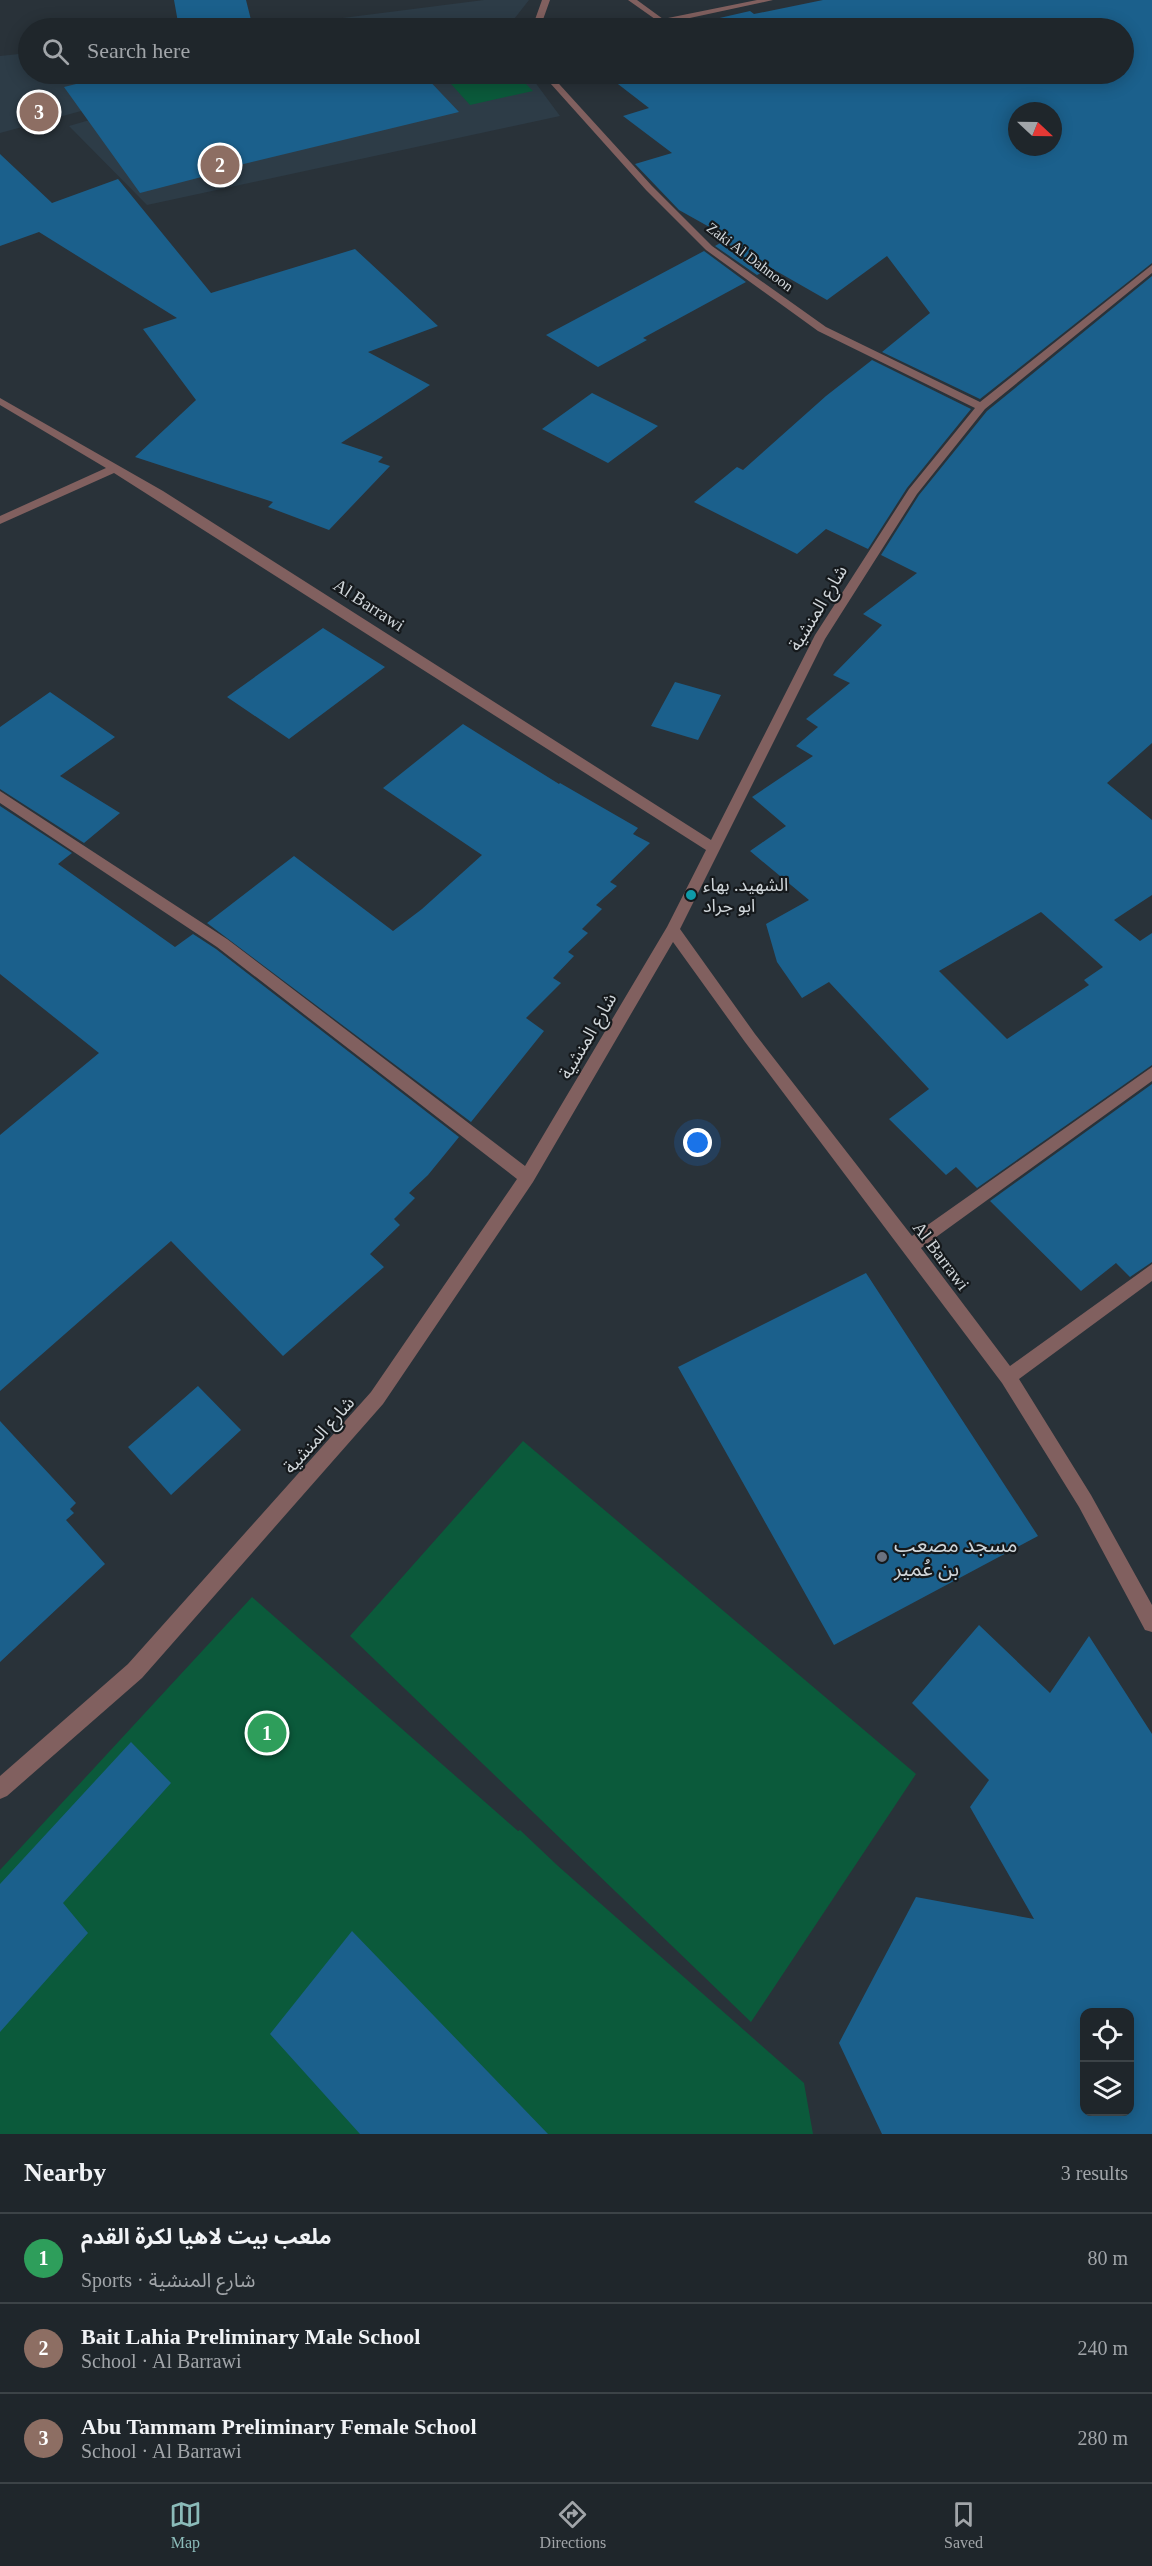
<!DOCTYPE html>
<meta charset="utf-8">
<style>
body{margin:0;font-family:"Times New Roman","Noto Sans Arabic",serif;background:#2c3237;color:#f1f3f6}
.controls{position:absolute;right:18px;bottom:18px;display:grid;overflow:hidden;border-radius:12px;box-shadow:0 3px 15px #0003}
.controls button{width:54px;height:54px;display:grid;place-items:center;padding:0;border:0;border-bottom:2px solid #3c4347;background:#1f262b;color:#f1f3f6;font:30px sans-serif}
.compass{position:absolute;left:1008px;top:102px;width:54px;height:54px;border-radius:50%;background:#1f262b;box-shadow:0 3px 15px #0003;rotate:112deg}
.you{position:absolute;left:698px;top:1143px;width:21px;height:21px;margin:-15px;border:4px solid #fff;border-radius:50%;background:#1a73e8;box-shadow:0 0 0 9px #1a73e833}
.badge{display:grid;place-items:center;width:39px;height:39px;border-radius:50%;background:#8bbbb9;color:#fff;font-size:20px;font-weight:700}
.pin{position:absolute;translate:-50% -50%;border:3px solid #fff;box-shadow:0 2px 6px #0006}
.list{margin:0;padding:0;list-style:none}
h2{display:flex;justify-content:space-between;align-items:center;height:78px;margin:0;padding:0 24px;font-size:26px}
h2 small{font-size:20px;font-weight:400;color:#a1a5a9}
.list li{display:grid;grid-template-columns:39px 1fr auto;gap:18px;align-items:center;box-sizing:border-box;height:90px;padding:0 24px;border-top:2px solid #3c4347}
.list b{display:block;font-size:22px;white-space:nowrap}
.list p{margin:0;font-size:20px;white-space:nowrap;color:#a1a5a9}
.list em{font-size:20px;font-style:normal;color:#a1a5a9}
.icon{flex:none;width:33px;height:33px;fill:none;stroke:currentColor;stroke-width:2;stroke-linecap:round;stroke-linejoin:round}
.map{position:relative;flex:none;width:1152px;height:2134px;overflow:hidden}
.search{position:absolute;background:#1f262b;box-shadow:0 3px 15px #0003;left:18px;right:18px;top:18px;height:66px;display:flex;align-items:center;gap:15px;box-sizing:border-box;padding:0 21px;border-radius:33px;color:#a1a5a9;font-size:22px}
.sheet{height:348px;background:#1f262b}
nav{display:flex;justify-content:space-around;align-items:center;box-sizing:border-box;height:84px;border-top:2px solid #3c4347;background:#1f262b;font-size:16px;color:#a1a5a9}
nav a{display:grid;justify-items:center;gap:3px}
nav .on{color:#8bbbb9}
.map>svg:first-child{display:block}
.built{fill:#2d3c47}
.green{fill:#0b5a3b}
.building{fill:#1b608c;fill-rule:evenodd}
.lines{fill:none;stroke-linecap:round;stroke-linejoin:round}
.minor{fill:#81605f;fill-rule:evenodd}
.culture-dot{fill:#0f9aa8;stroke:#15191c;stroke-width:2}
.worship-dot{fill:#6b7280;stroke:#15191c;stroke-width:2}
.labels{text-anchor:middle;stroke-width:4.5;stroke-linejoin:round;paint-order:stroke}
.far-street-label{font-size:15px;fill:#d0d6da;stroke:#15191c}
.street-label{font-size:18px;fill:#d0d6da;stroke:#15191c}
.poi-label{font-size:18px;fill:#d0d6da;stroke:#15191c;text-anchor:start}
.near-poi-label{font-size:21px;fill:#d0d6da;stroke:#15191c;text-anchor:start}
</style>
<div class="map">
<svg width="1152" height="2134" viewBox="0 0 1152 2134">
<rect width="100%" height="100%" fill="#293239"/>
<path class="built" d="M 484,0 L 529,0 L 507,28 L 264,28 Z
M 28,53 L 28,74 L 154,74 L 155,91 L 0,133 L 0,56 Z
M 164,74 L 529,74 L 560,116 L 147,205 L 69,126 L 165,98 Z"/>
<path class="green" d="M 442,74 L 516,74 L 533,91 L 470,105 Z
M 523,1441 L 916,1774 L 751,2022 L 350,1636 Z
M 252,1597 L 518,1831 L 520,1830 L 558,1866 L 804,2083 L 813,2134 L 0,2134 L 0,1870 Z"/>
<path class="building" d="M 174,0 L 246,0 L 253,28 L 179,28 Z
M 823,0 L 1152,0 L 1152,263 L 980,399 L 882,352 L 930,313 L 887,256 L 827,300 L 771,268 L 757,275 L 715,246 L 729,238 L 679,210 L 635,164 L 672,153 L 623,116 L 649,108 L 605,74 L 1124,74 L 1124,28 L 676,28 L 750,11 L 754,14 ZM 1017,111 L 1053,111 L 1053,147 L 1017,147 Z
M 116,74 L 423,74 L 459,112 L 211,172 L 213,174 L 140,193 L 64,87 Z
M 0,154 L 52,203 L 118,179 L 211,293 L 355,249 L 438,326 L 368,352 L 430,385 L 341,443 L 383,457 L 378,462 L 390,466 L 329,530 L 268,507 L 273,502 L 135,457 L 196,400 L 143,329 L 177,318 L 39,232 L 0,246 Z
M 704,251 L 746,282 L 643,338 L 647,340 L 598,367 L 546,335 Z
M 1152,276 L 1152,743 L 1107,783 L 1152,820 L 1152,895 L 1114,920 L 1140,941 L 1152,933 L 1152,1065 L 977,1188 L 956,1167 L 946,1175 L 889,1119 L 929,1089 L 829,982 L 802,998 L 777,962 L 766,924 L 809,900 L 750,851 L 786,826 L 752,797 L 813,756 L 796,746 L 818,727 L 806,719 L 850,683 L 833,675 L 882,625 L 863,614 L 917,573 L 881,555 L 919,495 L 987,411 ZM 1041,912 L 1103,967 L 1084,980 L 1089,985 L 1007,1039 L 939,971 Z
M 872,360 L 971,409 L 907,488 L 868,549 L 826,529 L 797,554 L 694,502 L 737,467 L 743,470 L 826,396 Z
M 592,393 L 658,426 L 608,463 L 542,429 Z
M 323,628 L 385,667 L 289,739 L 227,697 Z
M 675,682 L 721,695 L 698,740 L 651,726 Z
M 50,692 L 115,737 L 60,776 L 120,813 L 84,843 L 0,789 L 0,727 Z
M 463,724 L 559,784 L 560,783 L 638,828 L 633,834 L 650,843 L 610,882 L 617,886 L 596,905 L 602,909 L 582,929 L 588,933 L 568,952 L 574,956 L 553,978 L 561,983 L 526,1018 L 544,1031 L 471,1122 L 207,923 L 294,856 L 393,931 L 422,909 L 482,855 L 383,788 Z
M 0,806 L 72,853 L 58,864 L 175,947 L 193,934 L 216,949 L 459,1137 L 428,1175 L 409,1193 L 415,1198 L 394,1219 L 400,1225 L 370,1254 L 384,1267 L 283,1356 L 171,1241 L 0,1391 L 0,1135 L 99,1053 L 0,974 Z
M 1152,1084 L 1152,1262 L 1130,1277 L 1116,1263 L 1081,1291 L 990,1201 Z
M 866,1273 L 1038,1536 L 834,1645 L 678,1367 Z
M 198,1386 L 241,1430 L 171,1495 L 128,1447 Z
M 0,1421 L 76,1503 L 70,1509 L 74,1513 L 66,1520 L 105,1564 L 0,1662 Z
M 979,1625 L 1050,1693 L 1089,1636 L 1152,1734 L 1152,2134 L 882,2134 L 839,2043 L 916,1897 L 1034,1919 L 970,1807 L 989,1780 L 912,1703 ZM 1084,2013 L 1130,2013 L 1130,2112 L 1084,2112 Z
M 131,1742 L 171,1783 L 63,1903 L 88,1933 L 0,2032 L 0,1884 Z
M 352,1931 L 548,2134 L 360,2134 L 270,2034 Z"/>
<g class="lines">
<path class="minor" d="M 542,0 L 550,0 L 540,28 L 532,28 Z
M 628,0 L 637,0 L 663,19 L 757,0 L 773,0 L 662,24 Z
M 542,74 L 550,74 L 652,186 L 712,246 L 826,327 L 980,402 L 1152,265 L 1152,273 L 985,409 L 917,494 L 825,639 L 680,929 L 755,1034 L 912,1236 L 1152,1067 L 1152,1081 L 921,1248 L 1010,1366 L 1152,1264 L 1152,1281 L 1019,1379 L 1091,1495 L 1152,1605 L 1152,1632 L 1145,1630 L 1079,1507 L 1002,1383 L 745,1042 L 673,942 L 533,1182 L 383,1404 L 142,1678 L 7,1796 L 0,1799 L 0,1776 L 128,1664 L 371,1392 L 517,1179 L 217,947 L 0,803 L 0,791 L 227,939 L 525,1166 L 667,927 L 706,850 L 114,473 L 0,524 L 0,516 L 106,468 L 0,405 L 0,398 L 163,491 L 711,840 L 815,635 L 909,489 L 975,408 L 818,331 L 706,250 L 646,190 Z"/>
</g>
<circle class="culture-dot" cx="691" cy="895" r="6"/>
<circle class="worship-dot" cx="882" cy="1557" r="6"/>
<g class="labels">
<g class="far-street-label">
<text transform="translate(750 257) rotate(37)" y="5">Zaki Al Dahnoon</text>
</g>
<g class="street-label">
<text transform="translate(369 605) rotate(33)" y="6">Al Barrawi</text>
<text transform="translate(818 608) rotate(-59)" y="6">شارع المنشية</text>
<text transform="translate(588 1036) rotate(-60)" y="6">شارع المنشية</text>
<text transform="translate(941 1256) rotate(53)" y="6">Al Barrawi</text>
<text transform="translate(319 1435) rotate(-48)" y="6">شارع المنشية</text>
</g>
<g class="poi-label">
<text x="703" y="891">الشهيد. بهاء<tspan x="703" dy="21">ابو جراد</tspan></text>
</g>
<g class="near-poi-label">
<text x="894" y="1552">مسجد مصعب<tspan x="894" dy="24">بن عُمير</tspan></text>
</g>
</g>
</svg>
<div class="controls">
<button><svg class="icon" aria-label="locate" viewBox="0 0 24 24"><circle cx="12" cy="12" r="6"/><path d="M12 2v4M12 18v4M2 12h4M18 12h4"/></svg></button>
<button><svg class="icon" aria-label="layers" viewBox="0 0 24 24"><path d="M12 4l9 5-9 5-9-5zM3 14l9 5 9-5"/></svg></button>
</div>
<svg class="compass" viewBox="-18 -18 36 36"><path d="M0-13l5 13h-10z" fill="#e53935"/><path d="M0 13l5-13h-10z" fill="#a1a5a9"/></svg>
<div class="you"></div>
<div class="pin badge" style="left:267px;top:1733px;background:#2e9e5b">1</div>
<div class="pin badge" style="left:220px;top:165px;background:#8d6e63">2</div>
<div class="pin badge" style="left:39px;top:112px;background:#8d6e63">3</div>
<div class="search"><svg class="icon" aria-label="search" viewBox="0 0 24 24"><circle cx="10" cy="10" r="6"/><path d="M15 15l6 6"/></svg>Search here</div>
</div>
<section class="sheet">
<h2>Nearby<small>3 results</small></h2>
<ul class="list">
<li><span class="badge" style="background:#2e9e5b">1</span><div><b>ملعب بيت لاهيا لكرة القدم</b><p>Sports · شارع المنشية</p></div><em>80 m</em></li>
<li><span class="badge" style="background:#8d6e63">2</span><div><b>Bait Lahia Preliminary Male School</b><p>School · Al Barrawi</p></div><em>240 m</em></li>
<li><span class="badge" style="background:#8d6e63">3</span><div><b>Abu Tammam Preliminary Female School</b><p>School · Al Barrawi</p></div><em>280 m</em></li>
</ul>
</section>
<nav>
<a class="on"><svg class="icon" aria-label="map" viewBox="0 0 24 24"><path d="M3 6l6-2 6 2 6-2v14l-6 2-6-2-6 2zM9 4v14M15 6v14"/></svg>Map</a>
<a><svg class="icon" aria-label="directions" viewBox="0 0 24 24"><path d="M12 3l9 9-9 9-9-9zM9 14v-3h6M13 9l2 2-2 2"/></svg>Directions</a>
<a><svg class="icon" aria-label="saved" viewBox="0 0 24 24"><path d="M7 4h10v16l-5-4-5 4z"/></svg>Saved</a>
</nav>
